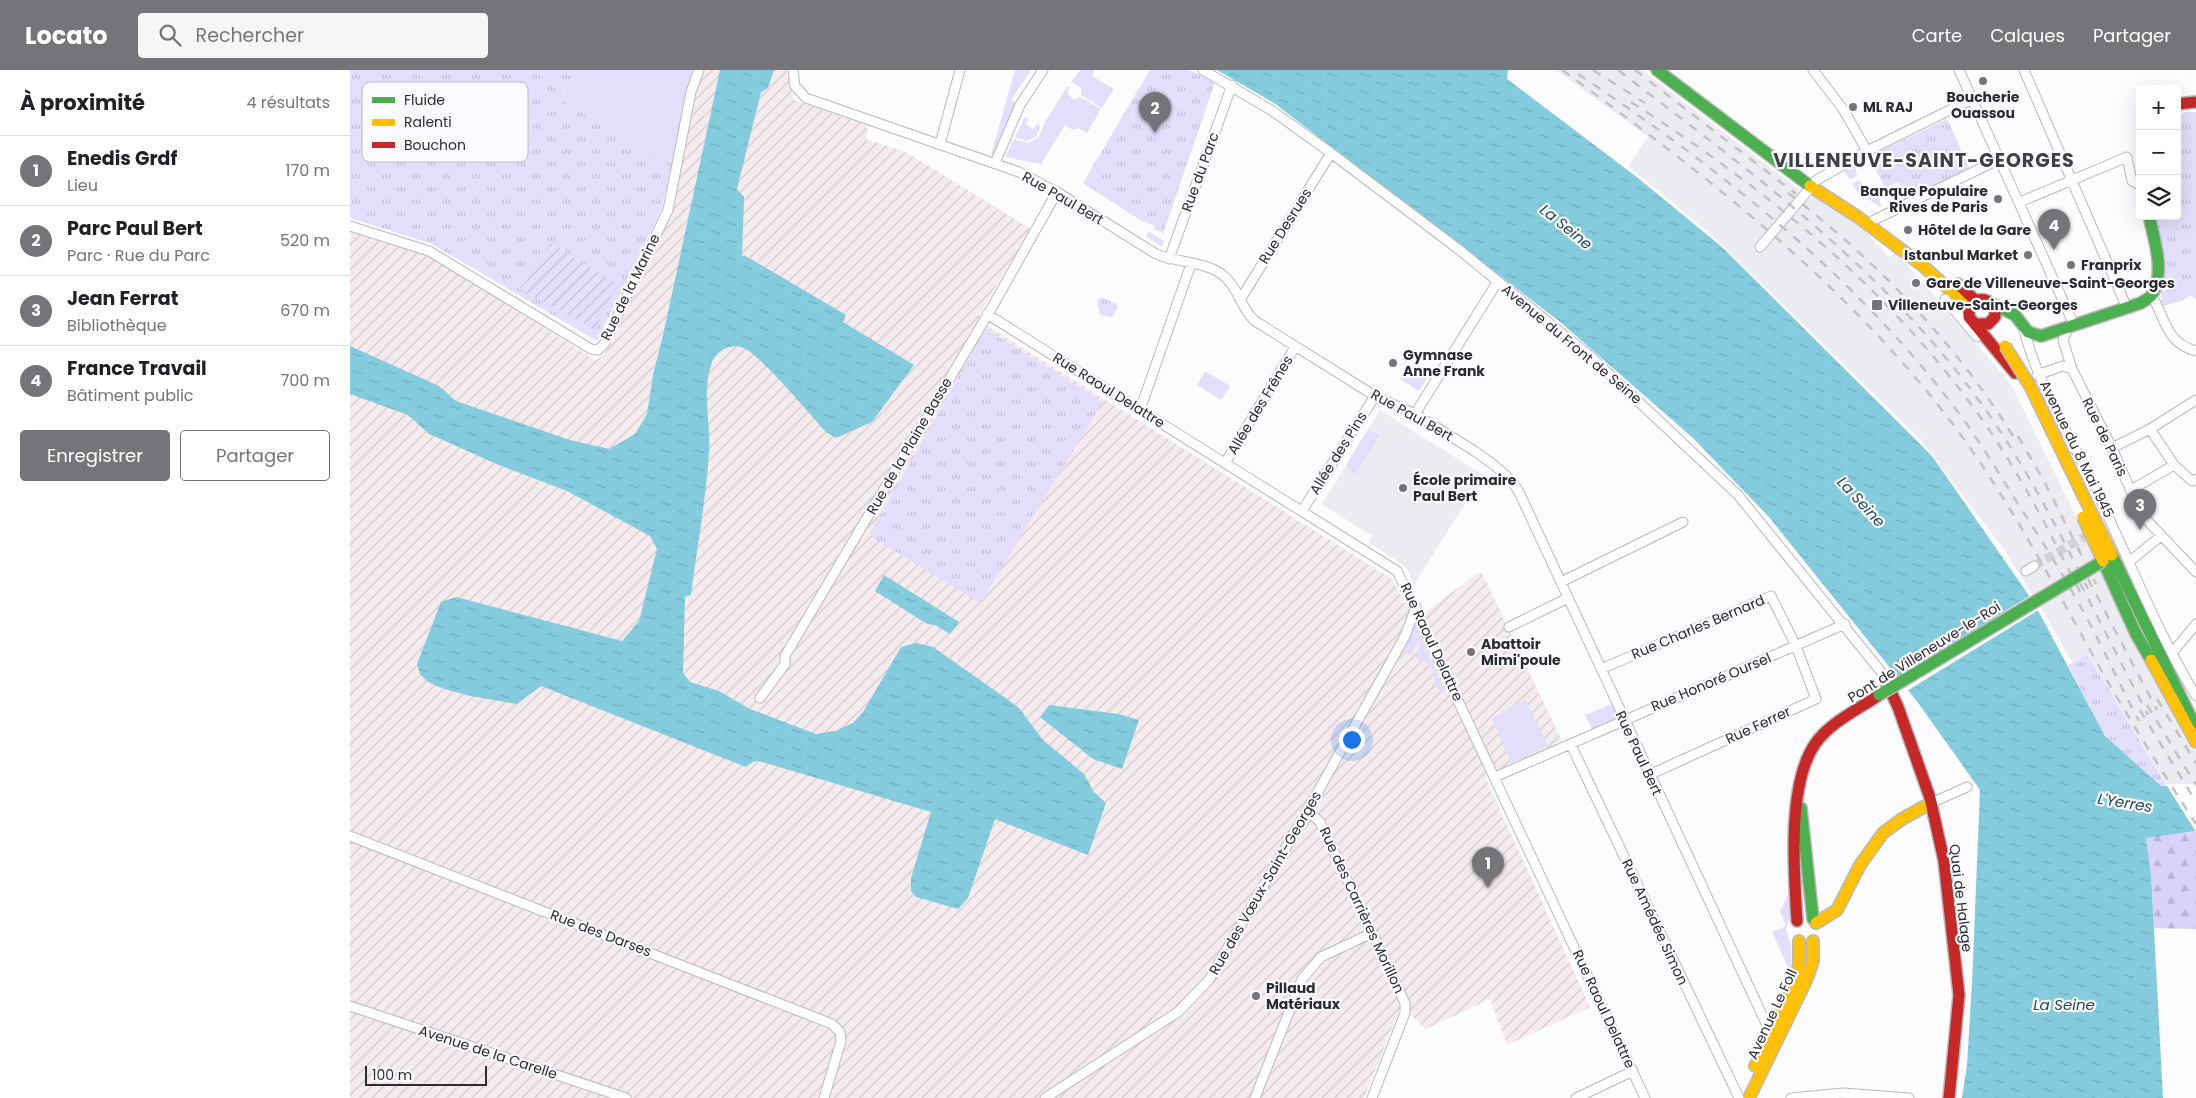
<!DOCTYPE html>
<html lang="fr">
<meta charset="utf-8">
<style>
body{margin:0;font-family:Poppins,sans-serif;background:#f6f6f6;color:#202124}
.controls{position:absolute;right:15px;top:15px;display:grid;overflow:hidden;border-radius:5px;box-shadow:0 5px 20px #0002}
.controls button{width:45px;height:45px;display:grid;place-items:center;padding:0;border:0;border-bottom:1px solid #e0e0e0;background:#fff;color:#202124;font:25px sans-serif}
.scale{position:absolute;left:15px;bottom:12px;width:122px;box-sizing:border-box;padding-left:5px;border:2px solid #2c2c30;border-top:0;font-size:14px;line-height:18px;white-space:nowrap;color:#2c2c30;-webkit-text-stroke:4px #fbfaff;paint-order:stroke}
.you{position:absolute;left:1001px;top:669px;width:18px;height:18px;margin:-12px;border:4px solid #fff;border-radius:50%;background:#1a73e8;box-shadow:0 0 0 8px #1a73e833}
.badge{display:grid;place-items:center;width:32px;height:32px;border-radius:50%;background:#757478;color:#fff;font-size:16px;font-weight:700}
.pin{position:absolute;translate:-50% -41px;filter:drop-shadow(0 1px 2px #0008)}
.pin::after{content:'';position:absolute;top:26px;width:18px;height:15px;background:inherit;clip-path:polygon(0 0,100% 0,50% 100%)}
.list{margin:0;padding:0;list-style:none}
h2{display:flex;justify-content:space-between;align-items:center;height:65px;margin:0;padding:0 20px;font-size:21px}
h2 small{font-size:16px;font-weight:400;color:#757577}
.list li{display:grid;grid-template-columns:32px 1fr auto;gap:15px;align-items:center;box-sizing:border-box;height:70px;padding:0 20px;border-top:1px solid #e0e0e0}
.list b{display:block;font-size:19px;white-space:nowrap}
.list p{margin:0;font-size:16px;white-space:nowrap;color:#757577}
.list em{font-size:16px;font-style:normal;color:#757577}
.actions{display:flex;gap:10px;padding:15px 20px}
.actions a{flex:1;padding:11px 0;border:1px solid #757478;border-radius:5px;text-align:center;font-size:18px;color:#757478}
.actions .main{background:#757478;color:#fff}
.icon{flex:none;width:28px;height:28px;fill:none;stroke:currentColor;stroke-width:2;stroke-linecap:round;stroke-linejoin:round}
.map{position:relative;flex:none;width:1846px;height:1028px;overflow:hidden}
header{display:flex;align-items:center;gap:30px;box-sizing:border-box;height:70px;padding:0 25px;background:#757478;color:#fff}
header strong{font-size:24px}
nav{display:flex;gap:28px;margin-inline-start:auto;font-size:18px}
.search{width:350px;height:45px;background:#f6f6f6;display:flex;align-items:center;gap:12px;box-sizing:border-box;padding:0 18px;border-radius:5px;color:#757577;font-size:19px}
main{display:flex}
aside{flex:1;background:#fff}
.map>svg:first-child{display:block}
.built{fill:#ebebf2}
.industrial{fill:url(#industrial-furrows)}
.grass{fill:#e2defb}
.forest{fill:url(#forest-firs)}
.park{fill:url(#park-tufts)}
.garden{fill:url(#garden-furrows)}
.water{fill:url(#water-ripples)}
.pier{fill:#fcfbfe}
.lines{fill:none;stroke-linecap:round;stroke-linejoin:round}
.street-tunnel{stroke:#d2d2d5;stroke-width:9;stroke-dasharray:9 4.5;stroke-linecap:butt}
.street-casing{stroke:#b9b8bc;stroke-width:11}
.fast-casing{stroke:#b9b8bc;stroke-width:14}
.slow-casing{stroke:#b9b8bc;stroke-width:14}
.jam-casing{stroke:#b9b8bc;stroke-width:14}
.street{stroke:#fffeff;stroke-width:9}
.fast{stroke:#4caf50;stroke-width:11}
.slow{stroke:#ffc107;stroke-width:11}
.jam{stroke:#c62828;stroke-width:11}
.rail{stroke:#c2c2c3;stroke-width:2.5;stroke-dasharray:9 9;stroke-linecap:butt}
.fast-bridge-casing{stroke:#b9b8bc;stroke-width:14;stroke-linecap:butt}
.slow-bridge-casing{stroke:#b9b8bc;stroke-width:14;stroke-linecap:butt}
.fast-bridge{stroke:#4caf50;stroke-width:11}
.slow-bridge{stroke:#ffc107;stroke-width:11}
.poi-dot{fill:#757478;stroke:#fbfaff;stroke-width:2}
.labels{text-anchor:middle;stroke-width:4.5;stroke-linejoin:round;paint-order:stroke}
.poi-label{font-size:14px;font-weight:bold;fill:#2c2c30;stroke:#fbfaff;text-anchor:start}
.street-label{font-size:14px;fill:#2c2c30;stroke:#fbfaff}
.water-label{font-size:15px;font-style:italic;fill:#1e4b56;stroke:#fbfaff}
.district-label{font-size:19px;font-weight:bold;letter-spacing:1px;fill:#403f47;stroke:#fbfaff}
.key{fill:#fbfaff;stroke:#bdbcc1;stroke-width:1}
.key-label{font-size:14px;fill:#2c2c30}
</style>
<header>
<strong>Locato</strong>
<div class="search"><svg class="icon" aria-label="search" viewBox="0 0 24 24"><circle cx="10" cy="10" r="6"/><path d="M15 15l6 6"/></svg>Rechercher</div>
<nav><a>Carte</a><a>Calques</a><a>Partager</a></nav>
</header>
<main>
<aside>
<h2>À proximité<small>4 résultats</small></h2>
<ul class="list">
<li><span class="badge">1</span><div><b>Enedis Grdf</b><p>Lieu</p></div><em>170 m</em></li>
<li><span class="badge">2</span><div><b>Parc Paul Bert</b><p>Parc · Rue du Parc</p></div><em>520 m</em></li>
<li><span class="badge">3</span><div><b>Jean Ferrat</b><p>Bibliothèque</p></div><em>670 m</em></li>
<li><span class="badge">4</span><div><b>France Travail</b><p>Bâtiment public</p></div><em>700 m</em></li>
</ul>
<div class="actions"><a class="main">Enregistrer</a><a>Partager</a></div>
</aside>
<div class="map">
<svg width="1846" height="1028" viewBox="0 0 1846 1028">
<defs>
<pattern id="industrial-furrows" width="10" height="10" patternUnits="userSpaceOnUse" patternTransform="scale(1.25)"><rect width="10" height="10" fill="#f5ebee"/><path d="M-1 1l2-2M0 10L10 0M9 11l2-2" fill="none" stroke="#d2cacc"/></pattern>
<pattern id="forest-firs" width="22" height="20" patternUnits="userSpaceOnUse" patternTransform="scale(1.25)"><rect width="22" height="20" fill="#d9d3fc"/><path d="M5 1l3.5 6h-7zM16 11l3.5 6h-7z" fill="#bab5d8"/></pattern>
<pattern id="park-tufts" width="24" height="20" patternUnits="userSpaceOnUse" patternTransform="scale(1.25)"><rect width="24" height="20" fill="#e2defb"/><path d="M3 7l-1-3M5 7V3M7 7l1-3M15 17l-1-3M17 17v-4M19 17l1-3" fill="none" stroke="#c2bfd7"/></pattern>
<pattern id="garden-furrows" width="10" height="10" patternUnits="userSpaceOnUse" patternTransform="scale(1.25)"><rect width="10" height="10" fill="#e2defb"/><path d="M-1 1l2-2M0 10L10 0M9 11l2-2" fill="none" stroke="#c2bfd7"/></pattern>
<pattern id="water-ripples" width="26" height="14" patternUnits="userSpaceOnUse" patternTransform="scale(1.25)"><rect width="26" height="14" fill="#84cbde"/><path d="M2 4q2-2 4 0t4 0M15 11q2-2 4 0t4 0" fill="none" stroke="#72aebf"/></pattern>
</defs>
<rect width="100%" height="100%" fill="#fcfbfe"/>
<path class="built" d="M 1206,0 L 1292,0 L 1460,128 L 1465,127 L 1505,153 L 1519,165 L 1539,187 L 1546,182 L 1654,306 L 1661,314 L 1827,652 L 1846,682 L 1846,762 L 1737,584 L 1722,592 L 1698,549 L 1653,478 L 1571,370 L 1361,164 L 1278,96 L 1298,67 Z
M 1030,340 L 1133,405 L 1064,515 L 1056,497 L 1018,472 L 1022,466 L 972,434 Z"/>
<path class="industrial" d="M 355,0 L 436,0 L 444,30 L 515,55 L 518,59 L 516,69 L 556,82 L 681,159 L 629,244 L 636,255 L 1042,509 L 1057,538 L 1074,543 L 1131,501 L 1212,671 L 1135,707 L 1240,937 L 1157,975 L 1140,929 L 1076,959 L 1051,936 L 1014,1028 L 0,1028 L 0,160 L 78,185 L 245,290 L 254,285 L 323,140 L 346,22 Z"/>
<path class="grass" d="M 227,0 L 345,0 L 336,25 L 322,93 L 210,30 Z
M 665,0 L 681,0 L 661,30 L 667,34 L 654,60 L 656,63 L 648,80 L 641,85 Z
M 730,0 L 745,0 L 742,6 L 764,19 L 752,38 L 731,25 L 731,18 L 721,12 Z
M 717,17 L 720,17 L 717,23 L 724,30 L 730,27 L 751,39 L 737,63 L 728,58 L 723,60 L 715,55 L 691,94 L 655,87 L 664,69 L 678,73 L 689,67 L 695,52 Z
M 675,47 L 679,49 L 675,54 L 683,59 L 688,53 L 690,57 L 686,67 L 676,71 L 665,67 Z
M 1505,95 L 1507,106 L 1500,110 L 1494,100 Z
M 1509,110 L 1515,118 L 1529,126 L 1531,138 L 1506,120 L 1502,114 Z
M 799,162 L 814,171 L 812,177 L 796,166 Z
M 1058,295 L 1062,297 L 1058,303 L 1066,308 L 1074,295 L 1082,300 L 1069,321 L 1050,309 Z
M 855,301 L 880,316 L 871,330 L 847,315 Z
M 1017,361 L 1030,365 L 1005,405 L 996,395 Z
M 1064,548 L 1073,562 L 1069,565 L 1067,575 L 1060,585 L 1052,580 Z
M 1071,568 L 1096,622 C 1082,622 1086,605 1080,595 L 1066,588 Z
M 1176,630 L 1198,676 L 1161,693 L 1142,648 Z
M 1262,634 L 1268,646 L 1266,650 L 1242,659 L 1235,645 Z
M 1440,821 L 1441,843 L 1436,860 L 1441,875 L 1442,906 L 1422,862 L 1436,856 L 1430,841 Z"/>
<path class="forest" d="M 1846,762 L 1846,859 L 1804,858 L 1801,804 L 1796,768 L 1811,764 Z"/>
<path class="park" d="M 0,0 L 227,0 L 210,30 L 322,93 L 312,138 L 247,271 L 82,174 L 0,148 Z
M 800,0 L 839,0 L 865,12 L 813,164 L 804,158 L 805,156 L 790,150 L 733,113 Z
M 1836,42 L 1846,42 L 1846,229 L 1840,225 L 1834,230 L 1811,237 L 1811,203 L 1804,146 L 1827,146 L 1827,45 Z
M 1597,49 L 1620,99 L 1550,133 L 1549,128 L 1552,125 L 1549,112 L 1535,117 L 1518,87 Z
M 751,227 L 766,234 L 768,237 L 762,247 L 750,245 L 747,231 Z
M 636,259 L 753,332 L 630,533 L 519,465 Z
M 1737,584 L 1817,716 L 1811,716 L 1755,666 L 1718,595 Z"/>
<path class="garden" d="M 201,173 L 267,214 L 245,260 L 170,219 Z"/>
<path class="water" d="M 370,0 L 424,0 L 418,18 L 411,22 L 387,119 L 394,127 L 392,187 L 394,185 L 496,245 L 493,252 L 564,295 L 522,352 L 486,368 L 476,362 C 461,346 408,281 391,277 C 378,274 365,282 361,295 C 352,322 361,353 359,382 C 356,429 347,477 341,525 L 335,526 L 333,603 L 340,612 L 369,621 L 400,639 L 466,664 L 485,661 L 503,653 L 513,642 L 551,577 L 566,573 L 583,577 L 657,629 L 669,638 L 693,670 L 734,704 L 744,722 L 756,733 L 738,785 L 645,749 L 618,828 L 608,839 L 566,827 L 561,821 L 561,808 L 581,742 L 409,691 L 403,692 L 396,697 L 191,616 L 167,634 C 146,630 81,622 71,605 C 69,602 68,597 67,594 L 91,532 L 106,527 L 272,571 L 289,551 L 307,479 L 300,466 L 217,421 L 149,395 L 79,364 L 58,345 L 0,324 L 0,276 L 89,316 L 106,331 L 220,370 L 259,379 L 285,364 L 297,344 L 303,305 L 314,261 Z
M 867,0 L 1158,0 L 1157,9 L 1288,108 L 1372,177 L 1582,386 L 1684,533 L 1755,666 L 1811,716 L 1846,717 L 1846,761 L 1796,768 L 1801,804 L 1813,1028 L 1612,1028 L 1617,995 L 1622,914 L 1630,720 L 1569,634 L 1419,447 L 1343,368 L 1209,251 L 924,33 Z
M 534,505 L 609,552 L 600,564 L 585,555 L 577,554 L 525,521 Z
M 699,635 L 768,644 L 789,650 L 772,699 L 743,689 L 690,647 Z"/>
<path class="pier" d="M 1681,525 L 1690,539 L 1557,621 L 1546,608 Z
M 1815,714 L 1846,714 L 1846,762 L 1817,716 Z"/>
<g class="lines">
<path class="street-tunnel" d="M 1684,496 L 1744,461"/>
<defs>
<path id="street" d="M 443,0 L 445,16 L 456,28 L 669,102 L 707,122 L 806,184 C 827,193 858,191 875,207 C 889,219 891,239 905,251 L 1025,326 L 1065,344 L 1123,380 L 1144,395 L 1161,410 L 1169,422 L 1420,962
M 853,0 L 921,40 L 981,83 L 1107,178 L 1241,287 L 1388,425 L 1532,603 L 1535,609
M 1463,0 L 1493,39 L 1517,81
M 1609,0 L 1724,255
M 1674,0 L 1777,238
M 590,74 L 610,0
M 645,93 L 670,35 L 693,0
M 1465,111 L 1517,81 L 1622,29
M 1670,132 L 1777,87 L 1782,111 L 1790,115
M 1524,150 L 1650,89
M 0,156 L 79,181 L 241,279 L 248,280 L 254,274 L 318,140 L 341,22 L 349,0
M 1410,177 L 1461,117
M 819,189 L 882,15
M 1802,226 C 1816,250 1816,273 1846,281
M 1595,229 L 1627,267
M 890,230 L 981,83
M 637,244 L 1047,501 L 1295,1028
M 1674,260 C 1690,321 1724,372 1750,429 C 1781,494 1808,564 1846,626
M 1716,264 L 1713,270 L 1722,299 L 1762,378 L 1791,444 L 1846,502
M 1687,305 L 1713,296 L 1722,299
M 790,340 L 841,194
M 1065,344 L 1148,211
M 1800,359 L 1824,395
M 1762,378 L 1800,359 L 1846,330
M 875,393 L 945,277
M 1781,420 L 1824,395 L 1842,411 L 1846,409
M 952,441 L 1025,326
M 1780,491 L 1811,466
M 1676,501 L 1684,496
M 1211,512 L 1333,452
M 1159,557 L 1218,528
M 1823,582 L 1846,554
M 1251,599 L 1421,526 L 1446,576 L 1466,629 L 1299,705
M 410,628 L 435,594 L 435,586 L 641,239 L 707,122
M 1221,675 L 1389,1028
M 1145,707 L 1495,554
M 1581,733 L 1617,717
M 958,741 L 970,752 L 1055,933 L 1055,943 L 1022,1028
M 0,766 L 482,954 L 490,962 L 491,971 L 474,1028
M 0,936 L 276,1028
M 695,1028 L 828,942 L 859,910 L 961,734 L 1039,595 L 1055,566 L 1066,537
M 905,1028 L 952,909 L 971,887 L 1022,863
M 1226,1028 L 1283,1001
M 1441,1028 L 1493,1023 L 1559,1028"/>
<path id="fast" d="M 1307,0 L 1460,116
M 1643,234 L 1665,245 L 1678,262 L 1691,266 L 1791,233 C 1795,230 1801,228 1803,223 C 1815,201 1804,169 1799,146
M 1801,590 L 1786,564 L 1753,491 L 1762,485 L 1846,658
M 1451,738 L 1463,849"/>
<path id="slow" d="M 1460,116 L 1508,147 L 1573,196 L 1619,237
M 1801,590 L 1846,672
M 1466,853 L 1487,840 L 1510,795 L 1533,763 L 1552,749 L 1581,733
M 1405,996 L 1444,914 L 1449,895 L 1449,871
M 1399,1028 L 1456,911 L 1463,891 L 1463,871"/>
<path id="jam" d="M 1827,34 L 1846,32
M 1608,214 L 1625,230
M 1626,254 L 1638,254 L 1645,247 L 1645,237 C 1639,230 1632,227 1623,232 L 1619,241 L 1619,247 L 1665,303
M 1535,609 L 1548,637 L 1580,728 L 1594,791 L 1609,925 L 1599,1028
M 1447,851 C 1444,803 1437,715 1465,674 C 1479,653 1509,639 1529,625"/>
</defs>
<use href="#street" class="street-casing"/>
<use href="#fast" class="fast-casing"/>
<use href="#slow" class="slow-casing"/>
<use href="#jam" class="jam-casing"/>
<use href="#street" class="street"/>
<use href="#fast" class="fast"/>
<use href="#slow" class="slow"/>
<use href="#jam" class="jam"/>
<path class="rail" d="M 1212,0 C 1360,108 1507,221 1616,372 C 1667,444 1708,523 1751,600 C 1781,652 1813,703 1846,754
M 1243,0 L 1295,33
M 1268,0 C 1389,93 1512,182 1608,303 C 1661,369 1700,443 1738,519
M 1285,0 L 1446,124
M 1228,4 C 1372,100 1514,212 1616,353 C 1633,377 1648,402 1663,426 C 1690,468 1717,510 1740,554 C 1757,586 1772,619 1789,651
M 1281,32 C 1418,120 1545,223 1638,358 C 1673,410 1702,466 1730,522
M 1438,123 C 1529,193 1608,275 1668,374
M 1668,366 L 1695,413 L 1746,514
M 1738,509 L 1807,640
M 1730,513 L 1798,645
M 1807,629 L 1846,693
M 1797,635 L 1846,715
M 1790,640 L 1846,732"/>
<defs>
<path id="fast-bridge" d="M 1529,625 L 1753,491"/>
<path id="slow-bridge" d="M 1655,276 L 1680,316 L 1762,485
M 1733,447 L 1753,491"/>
</defs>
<use href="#fast-bridge" class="fast-bridge-casing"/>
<use href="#slow-bridge" class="slow-bridge-casing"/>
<use href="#fast-bridge" class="fast-bridge"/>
<use href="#slow-bridge" class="slow-bridge"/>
</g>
<g class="poi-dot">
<circle cx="1633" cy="11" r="5"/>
<circle cx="1503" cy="37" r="5"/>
<circle cx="1648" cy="129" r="5"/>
<circle cx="1558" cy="160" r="5"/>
<circle cx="1678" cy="185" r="5"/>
<circle cx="1721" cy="195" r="5"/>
<circle cx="1566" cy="213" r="5"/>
<rect x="1521" y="229" width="12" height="12" rx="2.5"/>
<circle cx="1043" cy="293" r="5"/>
<circle cx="1053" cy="418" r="5"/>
<circle cx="1121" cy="582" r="5"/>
<circle cx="906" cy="926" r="5"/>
</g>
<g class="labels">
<g class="poi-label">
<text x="1633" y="32" text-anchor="middle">Boucherie<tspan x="1633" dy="16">Ouassou</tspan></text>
<text x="1513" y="42">ML RAJ</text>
<text x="1638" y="126" text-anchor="end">Banque Populaire<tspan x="1638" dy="16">Rives de Paris</tspan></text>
<text x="1568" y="165">Hôtel de la Gare</text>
<text x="1668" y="190" text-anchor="end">Istanbul Market</text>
<text x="1731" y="200">Franprix</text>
<text x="1576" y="218">Gare de Villeneuve-Saint-Georges</text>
<text x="1538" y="240">Villeneuve-Saint-Georges</text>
<text x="1053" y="290">Gymnase<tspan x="1053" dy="16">Anne Frank</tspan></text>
<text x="1063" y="415">École primaire<tspan x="1063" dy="16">Paul Bert</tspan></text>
<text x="1131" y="579">Abattoir<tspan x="1131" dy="16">Mimi'poule</tspan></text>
<text x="916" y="923">Pillaud<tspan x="916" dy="16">Matériaux</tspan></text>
</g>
<g class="street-label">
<text transform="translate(850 102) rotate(-70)" y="5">Rue du Parc</text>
<text transform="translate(713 128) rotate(30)" y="5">Rue Paul Bert</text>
<text transform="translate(935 156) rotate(-58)" y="5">Rue Desrues</text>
<text transform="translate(280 217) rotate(-64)" y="5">Rue de la Marine</text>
<text transform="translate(1222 274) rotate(40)" y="5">Avenue du Front de Seine</text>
<text transform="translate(759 320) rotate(32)" y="5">Rue Raoul Delattre</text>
<text transform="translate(910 335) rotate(-59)" y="5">Allée des Frênes</text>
<text transform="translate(1062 345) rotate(29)" y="5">Rue Paul Bert</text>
<text transform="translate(1755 367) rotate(64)" y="5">Rue de Paris</text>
<text transform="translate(559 376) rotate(-60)" y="5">Rue de la Plaine Basse</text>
<text transform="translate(1727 379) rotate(64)" y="5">Avenue du 8 Mai 1945</text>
<text transform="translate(988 383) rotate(-58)" y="5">Allée des Pins</text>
<text transform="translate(1348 557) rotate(-23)" y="5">Rue Charles Bernard</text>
<text transform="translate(1082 572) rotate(65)" y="5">Rue Raoul Delattre</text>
<text transform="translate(1574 582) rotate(-32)" y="5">Pont de Villeneuve-le-Roi</text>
<text transform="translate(1361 612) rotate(-23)" y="5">Rue Honoré Oursel</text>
<text transform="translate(1408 655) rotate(-25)" y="5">Rue Ferrer</text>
<text transform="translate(1289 683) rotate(65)" y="5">Rue Paul Bert</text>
<text transform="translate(915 813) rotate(-60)" y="5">Rue des Vœux-Saint-Georges</text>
<text transform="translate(1611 828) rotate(83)" y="5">Quai de Halage</text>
<text transform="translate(1012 840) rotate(65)" y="5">Rue des Carrières Morillon</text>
<text transform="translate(1305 852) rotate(65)" y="5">Rue Amédée Simon</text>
<text transform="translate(251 863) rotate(21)" y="5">Rue des Darses</text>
<text transform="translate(1254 939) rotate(65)" y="5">Rue Raoul Delattre</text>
<text transform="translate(1422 944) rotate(-65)" y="5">Avenue Le Foll</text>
<text transform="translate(138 982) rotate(18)" y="5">Avenue de la Carelle</text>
</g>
<g class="water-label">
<text transform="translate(1216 157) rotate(39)" y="5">La Seine</text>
<text transform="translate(1511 432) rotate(47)" y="5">La Seine</text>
<text transform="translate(1775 733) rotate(9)" y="5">L'Yerres</text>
<text x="1714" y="940">La Seine</text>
</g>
<g class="district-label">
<text x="1574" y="97">VILLENEUVE-SAINT-GEORGES</text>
</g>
</g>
<rect x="12" y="12" width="166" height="80" rx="8" class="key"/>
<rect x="22" y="27" width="23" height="6" fill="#4caf50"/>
<rect x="22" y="49" width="23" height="7" fill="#ffc107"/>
<rect x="22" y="72" width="23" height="6" fill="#c62828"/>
<g class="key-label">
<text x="54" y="35">Fluide</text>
<text x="54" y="57">Ralenti</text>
<text x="54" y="80">Bouchon</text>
</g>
</svg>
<div class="controls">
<button>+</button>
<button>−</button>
<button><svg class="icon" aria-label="layers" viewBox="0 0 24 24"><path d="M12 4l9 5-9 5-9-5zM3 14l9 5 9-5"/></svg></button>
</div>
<div class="scale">100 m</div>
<div class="you"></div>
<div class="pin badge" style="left:1138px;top:818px">1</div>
<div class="pin badge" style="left:805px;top:63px">2</div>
<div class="pin badge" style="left:1790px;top:460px">3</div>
<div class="pin badge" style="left:1704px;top:180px">4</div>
</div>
</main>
